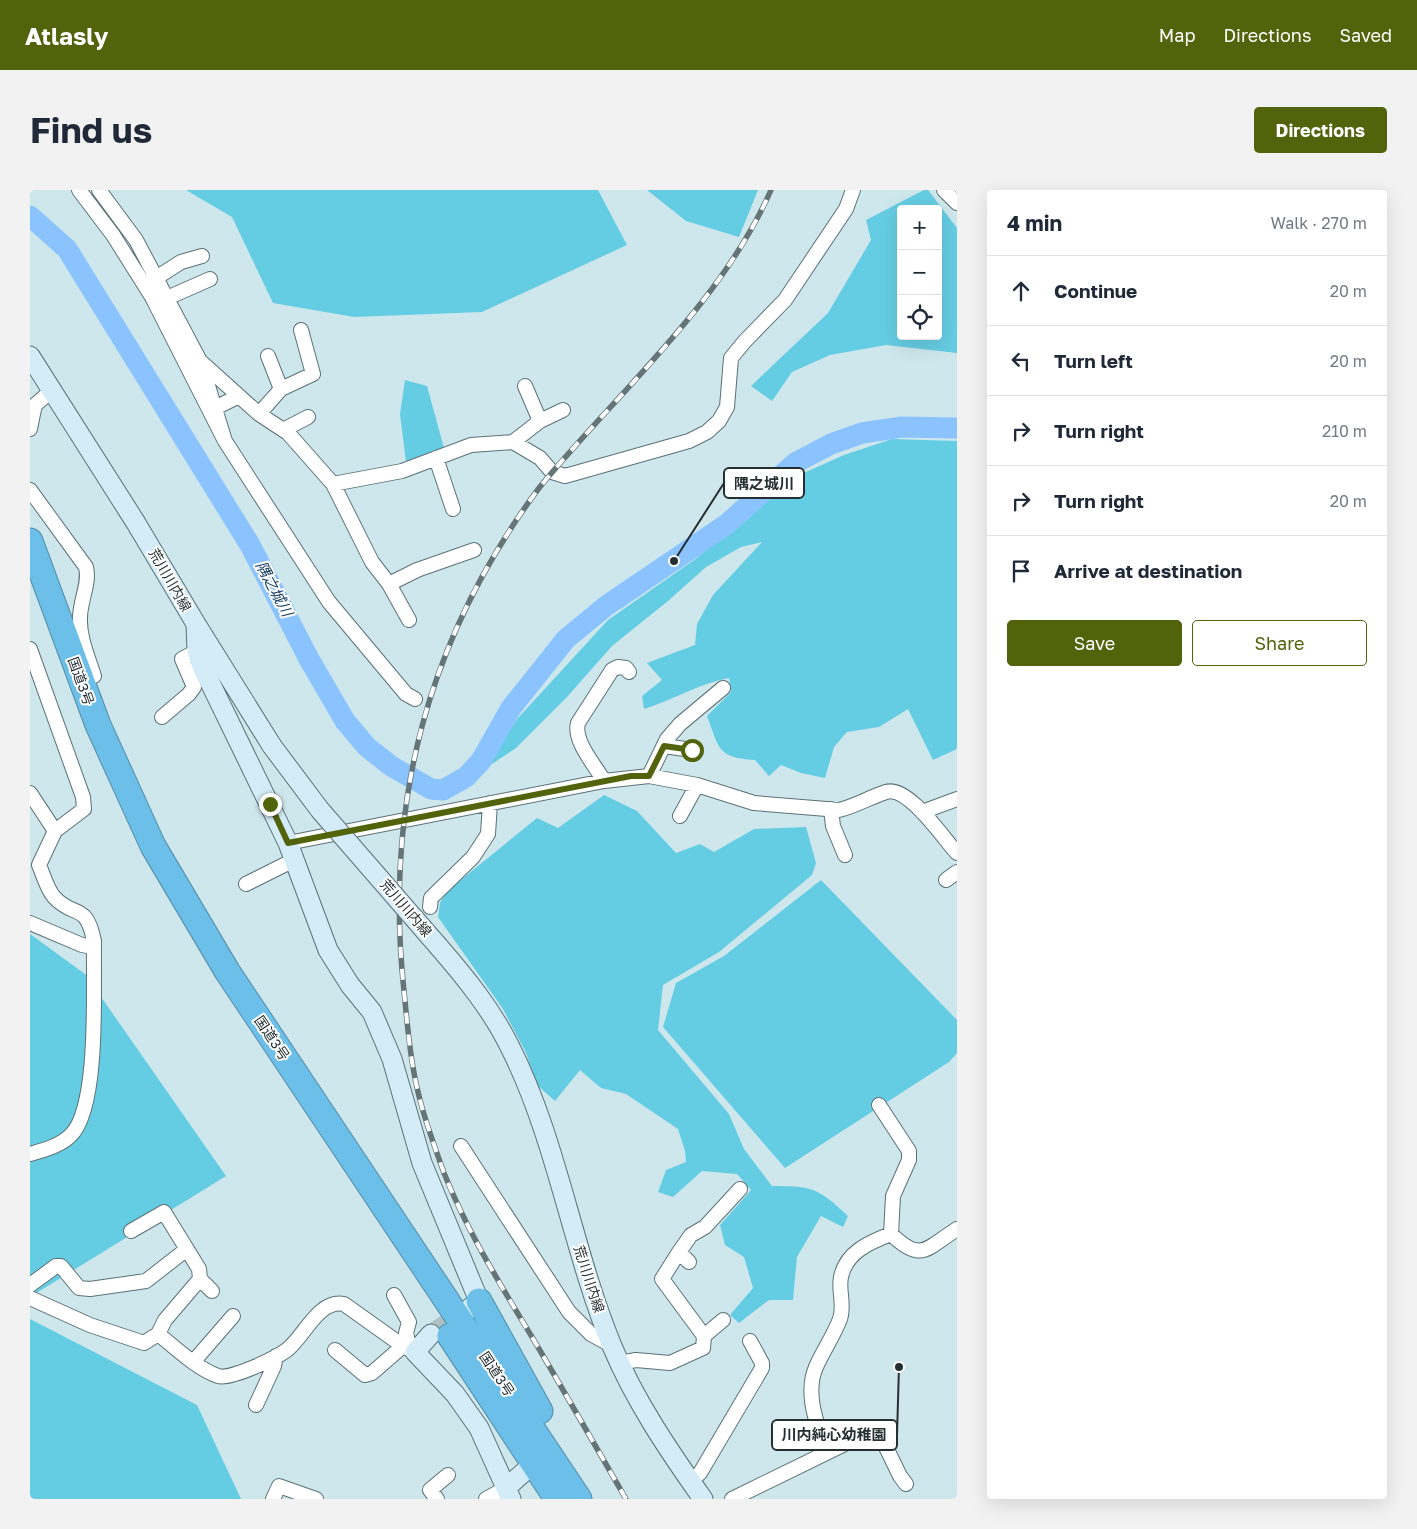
<!DOCTYPE html>
<meta charset="utf-8">
<style>
body{margin:0;font-family:"Golos Text","Noto Sans JP",sans-serif;background:#f2f2f3;color:#1f2937}
.controls{position:absolute;right:15px;top:15px;display:grid;overflow:hidden;border-radius:5px;box-shadow:0 5px 20px #0002}
.controls button{width:45px;height:45px;display:grid;place-items:center;padding:0;border:0;border-bottom:1px solid #e0e1e3;background:#fff;color:#1f2937;font:25px sans-serif}
.stop{position:absolute;width:15px;height:15px;margin:-11px;border:4px solid #52630b;border-radius:50%;background:#fff}
.stop.end{background:#52630b;border-color:#fff;box-shadow:0 1px 5px #0008}
.list{margin:0;padding:0;list-style:none}
h2{display:flex;justify-content:space-between;align-items:center;height:65px;margin:0;padding:0 20px;font-size:21px}
h2 small{font-size:16px;font-weight:400;color:#747a83}
.list li{display:grid;grid-template-columns:32px 1fr auto;gap:15px;align-items:center;box-sizing:border-box;height:70px;padding:0 20px;border-top:1px solid #e0e1e3}
.list b{display:block;font-size:19px;white-space:nowrap}
.list em{font-size:16px;font-style:normal;color:#747a83}
.actions{display:flex;gap:10px;padding:15px 20px}
.actions a{flex:1;padding:11px 0;border:1px solid #52630b;border-radius:5px;text-align:center;font-size:18px;color:#52630b}
.actions .main{background:#52630b;color:#fff}
.icon{flex:none;width:28px;height:28px;fill:none;stroke:currentColor;stroke-width:2;stroke-linecap:round;stroke-linejoin:round}
.map{position:relative;flex:none;width:927px;height:1309px;overflow:hidden;border-radius:5px}
header{display:flex;align-items:center;gap:30px;box-sizing:border-box;height:70px;padding:0 25px;background:#52630b;color:#fff}
header strong{font-size:24px}
nav{display:flex;gap:28px;margin-inline-start:auto;font-size:18px}
.intro{display:flex;align-items:center;justify-content:space-between;box-sizing:border-box;height:120px;padding:0 30px}
h1{margin:0;font-size:35px}
.button{padding:12px 22px;border-radius:5px;background:#52630b;color:#fff;font-size:18px;font-weight:700}
main{display:flex;gap:30px;padding:0 30px}
aside{flex:1;background:#fff;border-radius:5px;box-shadow:0 5px 20px #0002}
.map>svg:first-child{display:block}
.green{fill:#65cde3;fill-rule:evenodd}
.lines{fill:none;stroke-linecap:round;stroke-linejoin:round}
.river{stroke:#8ac3fd;stroke-width:21}
.secondary-tunnel{stroke:#acc2c7;stroke-width:19;stroke-dasharray:19 9;stroke-linecap:butt}
.street-casing{stroke:#5b7176;stroke-width:16}
.secondary-casing{stroke:#5b7176;stroke-width:21}
.highway-casing{stroke:#538da8;stroke-width:27}
.street{stroke:#fff;stroke-width:14}
.secondary{stroke:#d3ecf8;stroke-width:19}
.highway{stroke:#6cbfe8;stroke-width:25}
.rail-casing{stroke:#657477;stroke-width:5.5}
.rail{stroke:#fff;stroke-width:4;stroke-dasharray:11;stroke-linecap:butt}
.secondary-bridge-casing{stroke:#5b7176;stroke-width:21;stroke-linecap:butt}
.secondary-bridge{stroke:#d3ecf8;stroke-width:19}
.route{stroke:#52630b;stroke-width:6}
.labels{text-anchor:middle;stroke-width:4;stroke-linejoin:round;paint-order:stroke}
.street-label{font-size:14px;fill:#252f31;stroke:#fff}
.water-label{font-size:15px;font-style:italic;fill:#184065;stroke:#fff}
.leader{fill:none;stroke:#252f31;stroke-width:2}
.callout-dot{fill:#252f31;stroke:#fff;stroke-width:2}
.callout{fill:#fff;stroke:#252f31;stroke-width:2}
.callout-label{font-size:15px;text-anchor:middle;font-weight:bold;fill:#252f31}
</style>
<header>
<strong>Atlasly</strong>
<nav><a>Map</a><a>Directions</a><a>Saved</a></nav>
</header>
<div class="intro"><h1>Find us</h1><a class="button">Directions</a></div>
<main>
<div class="map">
<svg width="927" height="1309" viewBox="0 0 927 1309">
<rect width="100%" height="100%" fill="#cee7ec"/>
<path class="green" d="M 156,0 L 568,0 L 597,55 L 452,122 L 324,127 L 243,113 L 202,27 Z
M 617,0 L 728,0 L 709,47 L 656,31 Z
M 894,0 L 898,0 L 927,38 L 927,163 L 856,155 L 800,165 L 762,182 L 742,211 L 721,196 L 798,123 L 841,50 L 836,30 ZM 871,19 L 908,19 L 908,146 L 871,146 Z
M 375,190 L 397,196 L 414,258 L 376,272 L 370,224 Z
M 862,249 L 927,251 L 927,559 L 903,570 L 878,519 L 849,537 L 817,542 L 804,557 L 795,588 L 771,583 L 751,575 L 739,586 L 725,570 C 687,568 689,558 677,526 L 701,502 L 699,488 C 669,493 644,510 614,519 L 612,506 L 632,490 L 617,473 L 665,455 L 667,434 L 683,405 L 732,352 L 711,357 L 676,377 L 638,411 L 582,456 L 537,507 L 486,558 L 450,582 L 488,528 L 578,430 L 664,370 L 769,285 L 814,265 Z
M 574,605 L 607,621 L 646,663 L 670,654 L 684,662 L 724,639 L 776,637 L 786,673 L 782,685 L 689,762 L 633,795 L 628,840 L 699,924 L 714,959 L 742,996 C 783,996 788,998 818,1026 L 813,1037 L 791,1026 L 767,1067 L 763,1110 L 739,1110 L 709,1133 L 700,1125 L 723,1098 L 714,1067 L 695,1055 L 690,1035 L 721,1000 L 707,984 L 672,981 L 643,1007 L 628,1002 L 636,980 L 656,972 L 655,961 L 648,939 L 596,904 L 571,898 L 550,880 L 525,911 L 507,895 L 496,863 L 473,819 L 408,727 L 410,713 L 416,702 L 507,628 L 528,638 Z
M 791,690 L 927,830 L 927,863 L 919,872 L 755,978 L 633,837 L 646,793 L 694,766 Z
M 0,744 L 55,784 L 196,986 L 0,1107 Z
M 0,1129 L 167,1215 L 211,1309 L 0,1309 Z"/>
<g class="lines">
<path class="river" d="M 0,26 L 37,59 L 220,355 L 279,469 L 315,531 L 337,557 L 361,576 L 401,599 L 413,600 L 436,587 L 451,571 L 481,518 L 536,449 L 576,416 L 697,334 L 765,273 L 801,254 L 832,243 L 872,237 L 927,238"/>
<path class="secondary-tunnel" d="M 401,1144 L 437,1120"/>
<defs>
<path id="street" d="M 49,0 L 83,45 L 122,107 L 195,251 L 171,173
M 69,0 L 106,50 L 170,171 L 229,224 L 258,243 L 303,294 L 372,281 L 441,255 L 483,252 L 510,268 L 522,282 L 535,286 L 659,251 L 677,242 L 689,231 L 697,217 L 701,168 L 715,151 L 755,110 L 816,19 L 823,0
M 914,0 L 927,13
M 126,88 L 151,72 L 172,66
M 137,108 L 180,89
M 495,196 L 510,231
M 251,199 L 283,184 L 271,140
M 185,218 L 209,206
M 229,224 L 251,199 L 238,166
M 0,225 L 3,224 L 5,215 L 21,201
M 0,239 L 3,224
M 253,240 L 278,227
M 195,251 L 299,412 L 376,504 L 385,509
M 483,252 L 510,231 L 533,220
M 406,268 L 423,319
M 303,294 L 342,372 L 359,394 L 379,430
M 0,300 L 56,377 C 60,394 50,410 50,428 C 49,447 58,467 64,486
M 359,394 L 387,380 L 444,360
M 0,459 L 53,607 L 54,619 L 25,641 L 9,675 C 13,684 17,699 24,707 C 44,729 56,711 64,751 C 63,793 70,916 41,945 C 30,956 14,960 0,964
M 132,527 L 159,504 L 164,497 L 152,469 L 167,461
M 634,556 L 662,560
M 619,586 L 637,549 L 650,534 L 693,498
M 574,591 C 565,575 543,551 548,533 L 582,480 L 588,477 L 596,478 L 599,482
M 0,603 L 25,641
M 801,619 L 803,636 L 815,665
M 892,622 L 927,609
M 650,626 L 667,595
M 258,653 L 574,591 L 619,586 L 667,595 L 724,613 L 809,620 C 826,616 840,607 856,602 C 878,595 913,648 927,663
M 916,690 L 927,682
M 216,694 L 264,670
M 400,717 L 401,708 L 443,667 L 458,644 L 460,613
M 0,733 L 52,755 L 63,757
M 849,915 L 879,961 L 879,970 L 863,1006 L 861,1044
M 431,956 L 539,1122 L 561,1144 L 581,1155
M 101,1041 L 134,1022 L 169,1079 L 170,1089 L 135,1130 L 128,1144
M 649,1062 L 661,1045 L 675,1037 L 710,999
M 659,1072 L 649,1062 L 632,1089 L 674,1146
M 170,1089 L 182,1101
M 0,1095 L 26,1076 L 31,1076 L 49,1098 L 60,1099 L 116,1091 L 157,1059
M 364,1105 L 379,1132 L 376,1143 L 380,1159
M 0,1108 L 60,1135 L 114,1153 L 128,1144 C 146,1158 166,1178 188,1186 C 200,1190 247,1168 258,1159 C 275,1145 289,1109 314,1114 L 373,1156 L 385,1162
M 305,1160 L 335,1185 L 342,1183 L 373,1156
M 164,1171 L 203,1126
M 589,1173 L 606,1170 L 640,1173 L 673,1158 L 674,1146 L 693,1130
M 226,1215 L 244,1176 L 246,1166
M 796,1263 C 788,1236 774,1204 786,1177 C 793,1161 804,1145 810,1129 C 815,1114 808,1101 811,1087 C 816,1062 840,1052 861,1044 C 891,1073 896,1059 927,1039
M 660,1291 L 670,1283 L 732,1178 L 732,1173 L 720,1151
M 243,1309 L 249,1296 L 286,1309
M 407,1309 L 400,1300 L 418,1285
M 456,1309 L 476,1298
M 702,1309 L 831,1246 L 842,1243 L 851,1247 L 870,1286 L 876,1294"/>
<path id="secondary" d="M 0,166 L 106,333 L 166,434 L 242,556
M 166,434 L 167,461 L 172,476 L 258,653 L 298,760 L 320,795 L 342,822 L 362,869 L 392,973 L 449,1111 L 440,1118
M 409,757 C 435,787 461,819 479,855 C 527,949 542,1059 582,1156 C 605,1211 639,1261 673,1309
M 401,1144 L 385,1162 L 425,1204 L 449,1238 L 481,1309
M 476,1298 L 512,1266"/>
<path id="highway" d="M 0,351 L 68,535 L 123,656 L 197,781 L 549,1309
M 449,1111 L 510,1221
M 420,1146 L 527,1309"/>
</defs>
<use href="#street" class="street-casing"/>
<use href="#secondary" class="secondary-casing"/>
<use href="#highway" class="highway-casing"/>
<use href="#street" class="street"/>
<use href="#secondary" class="secondary"/>
<use href="#highway" class="highway"/>
<defs>
<path id="rail" d="M 596,1309 C 565,1255 534,1201 502,1147 C 470,1094 437,1041 414,983 C 403,952 391,920 385,888 C 379,859 377,830 374,801 C 354,615 397,449 509,298 C 587,203 691,114 741,0"/>
</defs>
<use href="#rail" class="rail-casing"/>
<use href="#rail" class="rail"/>
<defs>
<path id="secondary-bridge" d="M 242,556 L 290,620 L 409,757"/>
</defs>
<use href="#secondary-bridge" class="secondary-bridge-casing"/>
<use href="#secondary-bridge" class="secondary-bridge"/>
</g>
<g class="lines">
<path class="route" d="M 240,614 L 258,653 L 601,586 L 619,586 L 634,556 L 662,560"/>
</g>
<g class="labels">
<g class="street-label">
<text transform="translate(140 390) rotate(60)" y="5">荒川川内線</text>
<text transform="translate(51 491) rotate(70)" y="5">国道3号</text>
<text transform="translate(376 718) rotate(49)" y="5">荒川川内線</text>
<text transform="translate(242 848) rotate(56)" y="5">国道3号</text>
<text transform="translate(559 1089) rotate(72)" y="5">荒川川内線</text>
<text transform="translate(467 1184) rotate(56)" y="5">国道3号</text>
</g>
<g class="water-label">
<text transform="translate(244 399) rotate(62)" y="5">隅之城川</text>
</g>
</g>
<path class="leader" d="M644 371L694 293M869 1177L867 1245"/>
<g class="callout-dot">
<circle cx="644" cy="371" r="5"/>
<circle cx="869" cy="1177" r="5"/>
</g>
<g class="callout">
<rect x="694" y="278" width="80" height="30" rx="5"/>
<rect x="742" y="1230" width="125" height="30" rx="5"/>
</g>
<g class="callout-label">
<text x="734" y="299">隅之城川</text>
<text x="804" y="1250">川内純心幼稚園</text>
</g>
</svg>
<div class="controls">
<button>+</button>
<button>−</button>
<button><svg class="icon" aria-label="locate" viewBox="0 0 24 24"><circle cx="12" cy="12" r="6"/><path d="M12 2v4M12 18v4M2 12h4M18 12h4"/></svg></button>
</div>
<div class="stop" style="left:662px;top:560px"></div>
<div class="stop end" style="left:240px;top:614px"></div>
</div>
<aside>
<h2>4 min<small>Walk · 270 m</small></h2>
<ul class="list">
<li><svg class="icon" aria-label="ahead" viewBox="0 0 24 24"><path d="M12 20V5M6 11l6-6 6 6"/></svg><div><b>Continue</b></div><em>20 m</em></li>
<li><svg class="icon" aria-label="left" viewBox="0 0 24 24"><path d="M17 20v-9H6M10 6l-5 5 5 5"/></svg><div><b>Turn left</b></div><em>20 m</em></li>
<li><svg class="icon" aria-label="right" viewBox="0 0 24 24"><path d="M7 20v-9h11M14 6l5 5-5 5"/></svg><div><b>Turn right</b></div><em>210 m</em></li>
<li><svg class="icon" aria-label="right" viewBox="0 0 24 24"><path d="M7 20v-9h11M14 6l5 5-5 5"/></svg><div><b>Turn right</b></div><em>20 m</em></li>
<li><svg class="icon" aria-label="arrive" viewBox="0 0 24 24"><path d="M6 21V4h12l-3 4 3 4H6"/></svg><div><b>Arrive at destination</b></div></li>
</ul>
<div class="actions"><a class="main">Save</a><a>Share</a></div>
</aside>
</main>
